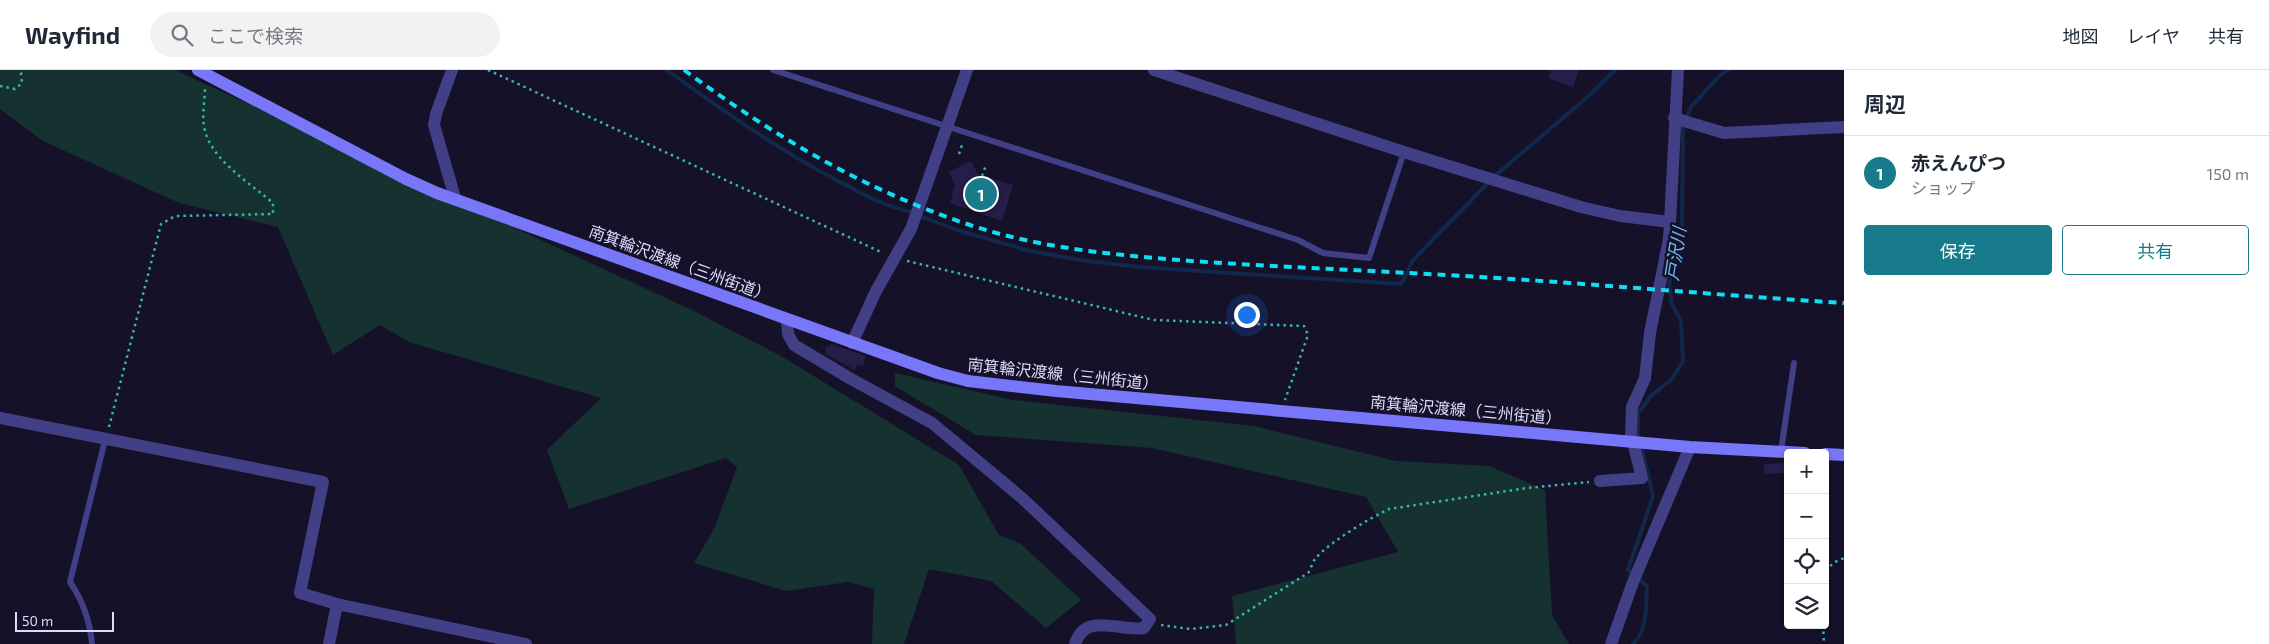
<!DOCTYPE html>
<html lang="ja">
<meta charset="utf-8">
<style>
body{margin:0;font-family:"Exo 2","Noto Sans JP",sans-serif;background:#f2f2f3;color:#1f2937}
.controls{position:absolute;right:15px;bottom:15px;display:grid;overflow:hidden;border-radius:5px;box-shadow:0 1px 4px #0004}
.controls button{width:45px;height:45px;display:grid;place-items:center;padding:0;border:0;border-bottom:1px solid #e0e1e3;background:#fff;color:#1f2937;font:25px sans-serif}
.scale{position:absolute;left:15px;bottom:12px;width:99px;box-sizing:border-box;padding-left:5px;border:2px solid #dedafd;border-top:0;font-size:14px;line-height:18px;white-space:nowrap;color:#dedafd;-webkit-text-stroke:4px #151128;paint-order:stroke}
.you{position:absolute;left:1246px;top:244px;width:18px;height:18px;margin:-12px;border:4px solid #fff;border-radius:50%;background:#1a73e8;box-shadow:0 0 0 8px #1a73e833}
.badge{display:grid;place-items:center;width:32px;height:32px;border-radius:50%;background:#187b8c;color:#fff;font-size:16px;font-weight:700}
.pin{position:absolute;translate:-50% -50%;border:2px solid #fff;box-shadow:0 1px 5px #0006}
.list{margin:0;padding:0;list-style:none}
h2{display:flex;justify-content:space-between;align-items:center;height:65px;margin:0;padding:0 20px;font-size:21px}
h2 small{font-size:16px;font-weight:400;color:#747a83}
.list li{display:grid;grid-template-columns:32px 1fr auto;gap:15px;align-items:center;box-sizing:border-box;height:75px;padding:0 20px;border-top:1px solid #e0e1e3}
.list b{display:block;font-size:19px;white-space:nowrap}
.list p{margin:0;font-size:16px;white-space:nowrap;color:#747a83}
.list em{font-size:16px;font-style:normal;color:#747a83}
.actions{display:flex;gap:10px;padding:15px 20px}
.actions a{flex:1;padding:11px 0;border:1px solid #187b8c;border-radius:5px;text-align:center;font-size:18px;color:#187b8c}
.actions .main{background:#187b8c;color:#fff}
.icon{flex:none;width:28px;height:28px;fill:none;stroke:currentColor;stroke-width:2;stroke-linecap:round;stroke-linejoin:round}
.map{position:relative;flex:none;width:1844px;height:574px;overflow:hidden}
header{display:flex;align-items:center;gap:30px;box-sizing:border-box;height:70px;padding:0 25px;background:#fff;border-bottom:1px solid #e0e1e3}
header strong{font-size:24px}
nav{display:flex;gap:28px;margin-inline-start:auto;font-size:18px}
.search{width:350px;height:45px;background:#f2f2f3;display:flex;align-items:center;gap:12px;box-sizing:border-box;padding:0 18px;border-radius:28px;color:#747a83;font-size:19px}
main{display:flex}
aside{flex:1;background:#fff}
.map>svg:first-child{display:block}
.green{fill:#153231}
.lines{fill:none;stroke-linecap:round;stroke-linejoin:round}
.stream{stroke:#11284c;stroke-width:4}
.building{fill:#261e48}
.path{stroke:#36b6ad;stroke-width:2.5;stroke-dasharray:2.5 4;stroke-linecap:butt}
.service{stroke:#413f85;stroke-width:6}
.minor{stroke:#413f85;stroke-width:12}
.tertiary{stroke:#413f85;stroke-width:12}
.secondary{stroke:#7876f9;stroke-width:12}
.rail{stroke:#0fdff4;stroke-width:4;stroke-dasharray:8 6;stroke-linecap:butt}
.labels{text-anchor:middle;stroke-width:5;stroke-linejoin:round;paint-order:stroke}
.street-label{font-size:16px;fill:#dedafd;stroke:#151128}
.water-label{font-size:18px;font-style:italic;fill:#6db9f9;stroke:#151128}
</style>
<header>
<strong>Wayfind</strong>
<div class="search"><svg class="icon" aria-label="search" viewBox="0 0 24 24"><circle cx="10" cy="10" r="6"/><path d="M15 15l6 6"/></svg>ここで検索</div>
<nav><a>地図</a><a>レイヤ</a><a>共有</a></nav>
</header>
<main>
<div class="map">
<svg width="1844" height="574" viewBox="0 0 1844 574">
<rect width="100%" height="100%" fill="#151128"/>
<path class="green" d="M 0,0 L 175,0 L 694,241 L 781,286 L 959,395 L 999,465 L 1021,474 L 1081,530 L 1046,558 L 991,511 L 929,499 L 904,574 L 872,574 L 874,519 L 848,512 L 786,521 L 694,493 L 714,459 L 737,397 L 726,388 L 569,439 L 547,380 L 601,328 L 409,272 L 380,255 L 333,285 L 278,157 L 179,133 L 43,71 L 0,39 Z
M 895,303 L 1013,330 L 1254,356 L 1396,391 L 1489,396 L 1545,420 L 1552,545 L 1569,574 L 1236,574 L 1232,526 L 1398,482 L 1366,427 L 1152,378 L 976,365 L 895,316 Z"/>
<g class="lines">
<path class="stream" d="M 667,0 C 723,41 780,81 842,113 C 863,124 888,138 912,142
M 1496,105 L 1591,24 L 1615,0
M 922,147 L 957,160 L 1026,180 L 1080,190 L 1139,197 L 1401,214 C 1407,206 1408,198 1413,190 L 1488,113
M 1638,366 L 1638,343 L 1652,325 L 1672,309 L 1683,291 L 1681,251 L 1672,234 L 1669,214 L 1682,155 L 1683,55 L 1691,37 L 1719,6 L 1728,0
M 1633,574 C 1648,560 1646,535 1647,516 L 1628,500 L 1653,426 L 1642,379"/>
</g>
<path class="building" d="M 1551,0 L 1579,0 L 1573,17 L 1548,8 Z
M 971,91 L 978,104 L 1013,115 L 1002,151 L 950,133 L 955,115 L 949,102 Z
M 831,274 L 866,286 L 863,296 L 857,295 L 855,300 L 825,284 L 827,276 L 830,277 Z
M 1788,393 L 1788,403 L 1764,404 L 1764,394 Z"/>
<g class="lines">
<path class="path" d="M 488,0 L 883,183
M 0,16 L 15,19 L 22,13 L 21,3 L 19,0
M 959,84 L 963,72
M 982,106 L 986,95
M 907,191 L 1154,250 L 1304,256 L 1308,265 L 1285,330
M 109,357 L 161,154 L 175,146 L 273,144 L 273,133 C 249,112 209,89 204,56 C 202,43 205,29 205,16
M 1825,500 L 1835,492 L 1844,488
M 1161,555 L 1190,559 L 1226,555 L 1308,503 C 1311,499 1312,493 1315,489 C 1328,473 1370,448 1389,439 L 1527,418 L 1589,412
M 1823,555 L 1824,574"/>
<path class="service" d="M 773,0 L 1298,170 L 1323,183 L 1369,188 L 1404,82
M 1781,381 L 1794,293
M 92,574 C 90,552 83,531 70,512 L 105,370"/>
<path class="minor" d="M 452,0 L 436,44 L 434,55 L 455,128
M 1154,0 L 1404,82 L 1581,137 L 1620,146 L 1670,152 L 1669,169 L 1650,263 L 1645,308 L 1632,337 L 1631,364 L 1642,408 L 1600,411
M 1674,48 L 1724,63 L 1844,57
M 787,250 L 788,264 L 794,275 L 851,309 L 932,353 L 1022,428 L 1150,549 L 1144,558 C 1120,562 1086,541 1075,574
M 0,348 L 323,412 L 300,523 L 337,534 L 526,574
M 329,574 L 337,534
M 1611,574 L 1633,512 L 1690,377"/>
<path class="tertiary" d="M 1670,152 L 1678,0
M 852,273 L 876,221 L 911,159 L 967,0"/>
<path class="secondary" d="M 198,0 L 406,109 L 437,123 L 938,303 L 968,311 L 1056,321 L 1690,377 L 1805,383
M 1825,384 L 1844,385"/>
<path class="rail" d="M 684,0 C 776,67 862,119 970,155 C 1042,179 1117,185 1191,191 C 1264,196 1336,199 1409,203 C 1554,210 1699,224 1844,233"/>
</g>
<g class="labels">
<g class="street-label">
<text transform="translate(680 193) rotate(20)" y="6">南箕輪沢渡線（三州街道）</text>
<text transform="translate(1063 304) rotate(6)" y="6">南箕輪沢渡線（三州街道）</text>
<text transform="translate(1466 340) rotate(5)" y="6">南箕輪沢渡線（三州街道）</text>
</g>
<g class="water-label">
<text transform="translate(1676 184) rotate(-81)" y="6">戸沢川</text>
</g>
</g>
</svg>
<div class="controls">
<button>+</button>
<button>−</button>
<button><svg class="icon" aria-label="locate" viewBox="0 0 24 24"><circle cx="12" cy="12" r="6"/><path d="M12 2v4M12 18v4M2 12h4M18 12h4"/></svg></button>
<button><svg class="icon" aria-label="layers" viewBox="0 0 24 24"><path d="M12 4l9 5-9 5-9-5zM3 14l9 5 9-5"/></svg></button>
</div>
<div class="scale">50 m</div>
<div class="you"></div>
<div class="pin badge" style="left:981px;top:124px">1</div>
</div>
<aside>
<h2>周辺<small></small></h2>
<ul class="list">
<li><span class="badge">1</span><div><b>赤えんぴつ</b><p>ショップ</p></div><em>150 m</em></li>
</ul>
<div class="actions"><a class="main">保存</a><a>共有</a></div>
</aside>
</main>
